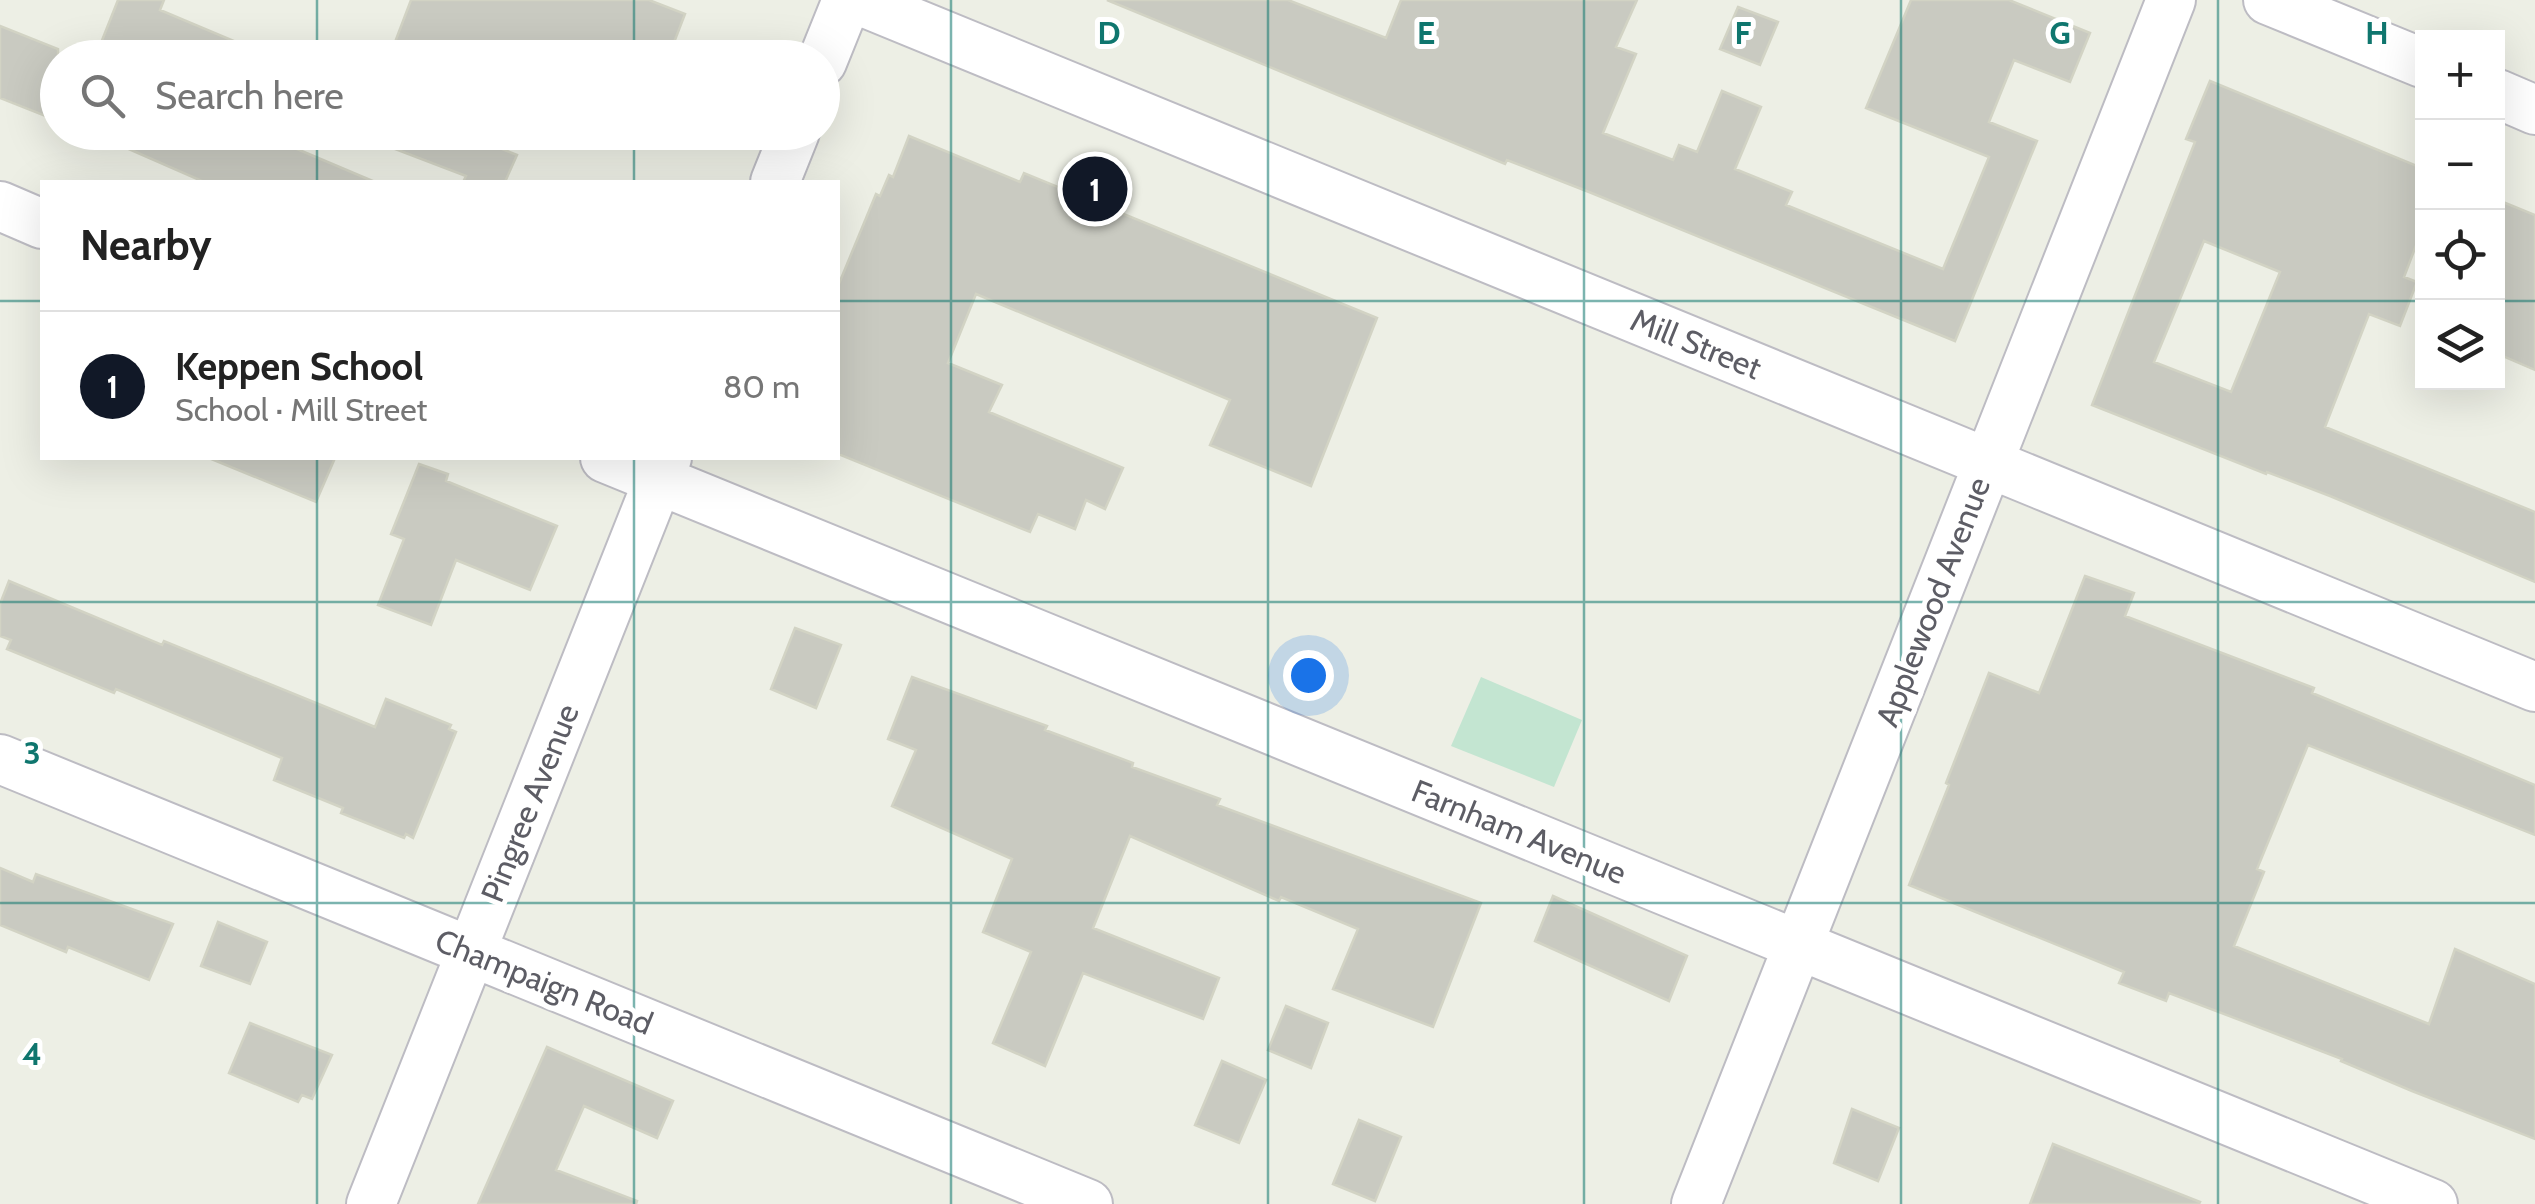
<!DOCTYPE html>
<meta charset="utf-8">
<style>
body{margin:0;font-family:Cabin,sans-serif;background:#f2f2f2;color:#222}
.controls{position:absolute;right:30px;top:30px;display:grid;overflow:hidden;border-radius:0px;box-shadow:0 10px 40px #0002}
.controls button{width:90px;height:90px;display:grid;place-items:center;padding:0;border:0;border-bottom:2px solid #e0e0e0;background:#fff;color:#222;font:50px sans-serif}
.you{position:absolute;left:1308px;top:675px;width:35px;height:35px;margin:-25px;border:8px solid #fff;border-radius:50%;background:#1a73e8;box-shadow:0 0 0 15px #1a73e833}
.badge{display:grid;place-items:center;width:65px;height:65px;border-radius:50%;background:#111827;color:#fff;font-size:32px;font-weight:700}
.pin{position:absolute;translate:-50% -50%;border:5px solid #fff;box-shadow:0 2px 10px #0006}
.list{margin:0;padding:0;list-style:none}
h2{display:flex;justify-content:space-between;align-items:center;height:130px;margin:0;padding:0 40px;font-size:42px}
h2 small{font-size:32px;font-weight:400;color:#767676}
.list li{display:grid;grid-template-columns:65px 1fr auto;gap:30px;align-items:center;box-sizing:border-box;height:150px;padding:0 40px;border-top:2px solid #e0e0e0}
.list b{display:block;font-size:38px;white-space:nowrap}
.list p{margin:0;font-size:32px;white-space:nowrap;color:#767676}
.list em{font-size:32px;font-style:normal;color:#767676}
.icon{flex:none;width:55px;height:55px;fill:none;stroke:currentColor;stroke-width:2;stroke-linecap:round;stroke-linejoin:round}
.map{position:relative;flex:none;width:2535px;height:1204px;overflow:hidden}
.search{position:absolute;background:#fff;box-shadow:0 10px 40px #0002;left:40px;top:40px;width:800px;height:110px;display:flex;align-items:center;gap:25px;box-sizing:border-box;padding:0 35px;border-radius:55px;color:#767676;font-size:38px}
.panel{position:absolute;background:#fff;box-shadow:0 10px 40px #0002;left:40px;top:180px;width:800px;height:280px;border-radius:0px}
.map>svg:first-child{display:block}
.green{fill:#c3e5d1}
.building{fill:#c9cac1;stroke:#d2d3c4;stroke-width:2.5;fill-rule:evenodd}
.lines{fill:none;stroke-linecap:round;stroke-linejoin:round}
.minor-casing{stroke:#bdbcc3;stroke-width:52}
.minor{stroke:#fff;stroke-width:48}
.grid{fill:none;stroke:#0f766e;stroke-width:2.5;stroke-opacity:0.55}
.labels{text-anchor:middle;stroke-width:10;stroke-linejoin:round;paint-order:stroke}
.street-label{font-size:32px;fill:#5d5d65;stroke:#fff}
.grid-label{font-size:32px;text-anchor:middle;font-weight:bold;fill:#0f766e;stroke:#fff;stroke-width:10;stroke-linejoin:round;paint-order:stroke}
</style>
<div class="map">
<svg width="2535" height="1204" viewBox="0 0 2535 1204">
<rect width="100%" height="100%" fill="#edefe5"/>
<path class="green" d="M 1481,677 L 1582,720 L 1554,787 L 1451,746 Z"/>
<path class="building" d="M 118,0 L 164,0 L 160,10 L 274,58 L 95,58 Z
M 411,0 L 649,0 L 685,14 L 668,58 L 389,58 Z
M 1107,0 L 1288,0 L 1386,38 L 1401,0 L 1637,0 L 1616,47 L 1636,54 L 1603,133 L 1673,160 L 1679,145 L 1697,152 L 1722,91 L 1761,107 L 1735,169 L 1792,192 L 1786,205 L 1943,269 L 1989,157 L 1866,108 L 1911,0 L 2009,0 L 2090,33 L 2070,82 L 2014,60 L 1989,122 L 2037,141 L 1955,341 L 1589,192 L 1507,160 L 1505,164 Z
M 1738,7 L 1778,22 L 1760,65 L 1720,49 Z
M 0,26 L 58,49 L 58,121 L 0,98 Z
M 2210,81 L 2422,168 L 2422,230 L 2404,277 L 2417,282 L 2400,326 L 2369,314 L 2325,427 L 2535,512 L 2535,582 L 2330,496 L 2267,472 L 2266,474 L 2092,405 L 2195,142 L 2186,139 ZM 2204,241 L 2280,272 L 2231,392 L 2154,362 Z
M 90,132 L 257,132 L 375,182 L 204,182 Z
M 362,132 L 460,132 L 517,155 L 505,182 L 463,182 L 466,176 L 361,136 Z
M 909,136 L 1020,182 L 1024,173 L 1377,318 L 1311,486 L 1210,445 L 1230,400 L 976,294 L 948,363 L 1002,385 L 989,412 L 1123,468 L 1105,509 L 1086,500 L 1075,529 L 1038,514 L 1030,532 L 838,454 L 838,286 L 876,194 L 880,196 L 889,175 L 893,177 Z
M 2498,200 L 2535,215 L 2535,370 L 2498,354 Z
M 209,458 L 335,458 L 316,502 Z
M 419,464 L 448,474 L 446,481 L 557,526 L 530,590 L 456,560 L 431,625 L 378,605 L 404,539 L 391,534 Z
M 2085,576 L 2134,593 L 2125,616 L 2314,688 L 2312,693 L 2535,785 L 2535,835 L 2308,745 L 2257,869 L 2264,872 L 2234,946 L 2429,1024 L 2455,949 L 2535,984 L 2535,1139 L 2412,1091 L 2341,1061 L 2342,1059 L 2169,993 L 2166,1001 L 2119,983 L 2124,972 L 1909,885 L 1949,785 L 1946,783 L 1989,673 L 2039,693 Z
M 9,581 L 162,645 L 164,641 L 375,727 L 386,699 L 451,725 L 449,729 L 456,732 L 413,838 L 406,834 L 404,838 L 341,813 L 343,808 L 274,780 L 282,758 L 116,689 L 114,693 L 7,649 L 11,640 L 0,636 L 0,604 Z
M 795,628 L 841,645 L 816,708 L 771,689 Z
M 912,677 L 1047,726 L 1045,730 L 1133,763 L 1132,767 L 1220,799 L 1217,805 L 1481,903 L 1433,1027 L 1333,989 L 1358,929 L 1281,897 L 1279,901 L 1130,836 L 1093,928 L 1219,978 L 1203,1019 L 1083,973 L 1045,1066 L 993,1043 L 1031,952 L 983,932 L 1012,859 L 892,806 L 916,750 L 888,739 Z
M 0,868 L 33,882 L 36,874 L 173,924 L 149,980 L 68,947 L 66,952 L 0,925 Z
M 1553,896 L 1687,956 L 1669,1001 L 1535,941 Z
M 218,922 L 267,942 L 250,984 L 201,966 Z
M 1286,1006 L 1328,1023 L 1311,1068 L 1268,1050 Z
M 250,1023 L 332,1055 L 312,1099 L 302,1095 L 298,1102 L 229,1073 Z
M 547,1047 L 673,1101 L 657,1138 L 584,1106 L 556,1170 L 637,1201 L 636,1204 L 478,1204 Z
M 1222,1061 L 1266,1080 L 1239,1143 L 1195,1125 Z
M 1852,1109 L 1899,1128 L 1878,1181 L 1834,1163 Z
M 1359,1120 L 1401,1137 L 1375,1201 L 1333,1184 Z
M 2053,1144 L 2200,1202 L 2199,1204 L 2030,1204 Z"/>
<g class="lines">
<defs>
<path id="minor" d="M 858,0 L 2535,687
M 2268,0 L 2422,63
M 822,62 L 847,0
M 2498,94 L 2535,110
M 775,182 L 795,132
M 0,206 L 42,224
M 605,458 L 2433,1204
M 0,759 L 1088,1204
M 371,1204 L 667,458
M 1696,1204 L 2171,0"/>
</defs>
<use href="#minor" class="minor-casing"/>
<use href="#minor" class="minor"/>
</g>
<path class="grid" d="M 317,0 L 317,58M 634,0 L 634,58M 951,0 L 951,1204M 1268,0 L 1268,1204M 1584,0 L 1584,1204M 1901,0 L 1901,1204M 2218,0 L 2218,1204M 317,132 L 317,182M 634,132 L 634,182M 0,301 L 42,301M 838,301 L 2422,301M 2498,301 L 2535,301M 317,458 L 317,1204M 634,458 L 634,1204M 0,602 L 2535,602M 0,903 L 2535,903"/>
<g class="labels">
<g class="street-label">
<text transform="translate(1696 344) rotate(22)" y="11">Mill Street</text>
<text transform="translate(1933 602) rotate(-69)" y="11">Applewood Avenue</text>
<text transform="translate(530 803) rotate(-68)" y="11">Pingree Avenue</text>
<text transform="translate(1519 832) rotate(22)" y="11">Farnham Avenue</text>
<text transform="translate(544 982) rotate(22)" y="11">Champaign Road</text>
</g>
</g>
<g class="grid-label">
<text x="1109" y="44">D</text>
<text x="1426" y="44">E</text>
<text x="1743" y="44">F</text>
<text x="2060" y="44">G</text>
<text x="2377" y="44">H</text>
<text x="32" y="764">3</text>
<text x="32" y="1065">4</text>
</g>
</svg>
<div class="controls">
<button>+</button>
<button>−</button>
<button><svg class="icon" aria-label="locate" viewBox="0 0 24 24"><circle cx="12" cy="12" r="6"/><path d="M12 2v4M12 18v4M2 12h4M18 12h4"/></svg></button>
<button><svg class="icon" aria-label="layers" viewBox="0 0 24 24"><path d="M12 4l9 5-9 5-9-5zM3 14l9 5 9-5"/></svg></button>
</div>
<div class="you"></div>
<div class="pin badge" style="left:1095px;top:189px">1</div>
<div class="search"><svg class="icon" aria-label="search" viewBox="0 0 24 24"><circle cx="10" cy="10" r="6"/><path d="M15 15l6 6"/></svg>Search here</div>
<section class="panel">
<h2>Nearby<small></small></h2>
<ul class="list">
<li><span class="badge">1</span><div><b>Keppen School</b><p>School · Mill Street</p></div><em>80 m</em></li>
</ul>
</section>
</div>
